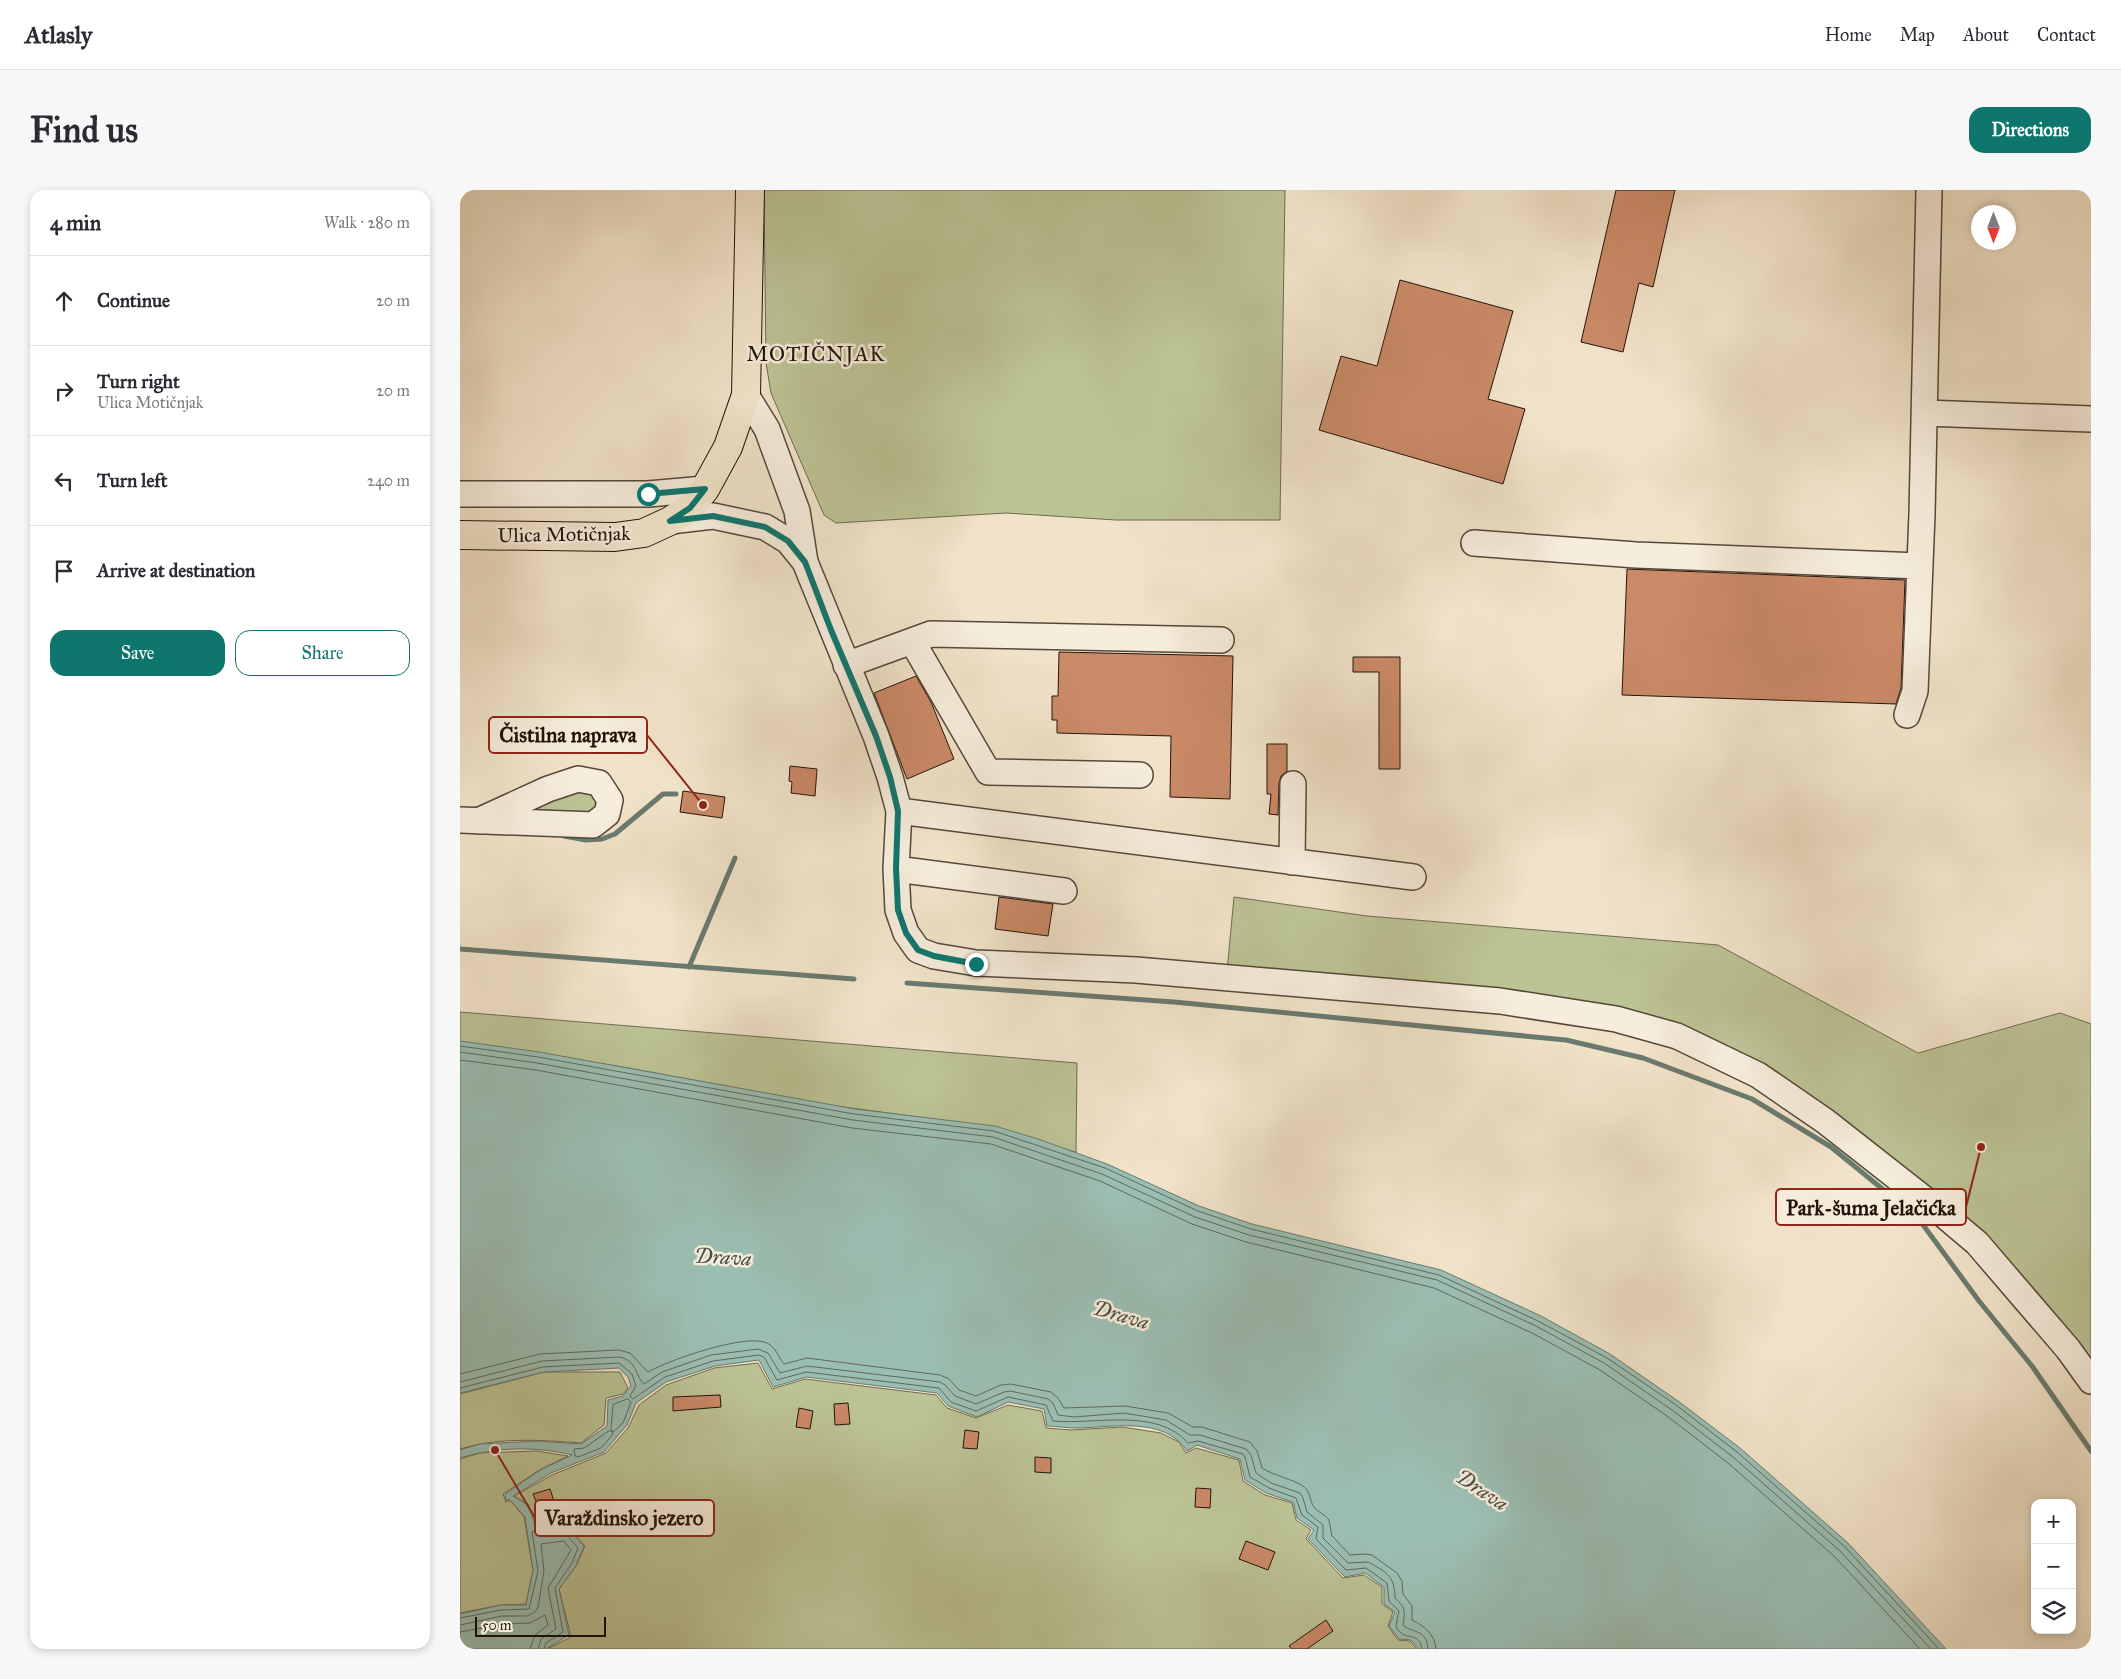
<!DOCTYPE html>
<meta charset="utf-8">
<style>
body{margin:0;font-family:"IM FELL Great Primer",serif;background:#f7f7f7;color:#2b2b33}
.controls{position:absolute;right:15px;bottom:15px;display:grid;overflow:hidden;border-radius:10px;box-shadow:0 2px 8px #0003}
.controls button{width:45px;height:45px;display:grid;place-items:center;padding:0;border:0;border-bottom:1px solid #e1e1e2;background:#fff;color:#2b2b33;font:25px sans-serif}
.compass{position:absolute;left:1511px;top:15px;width:45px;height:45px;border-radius:50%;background:#fff;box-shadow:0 2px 8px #0003;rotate:180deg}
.scale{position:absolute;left:15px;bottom:12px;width:131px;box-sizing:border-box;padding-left:5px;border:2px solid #21140a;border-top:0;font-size:14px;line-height:18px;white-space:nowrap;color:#21140a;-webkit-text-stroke:4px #f6eddc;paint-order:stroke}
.stop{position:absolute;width:15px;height:15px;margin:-11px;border:4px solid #0f766e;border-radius:50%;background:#fff}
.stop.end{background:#0f766e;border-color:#fff;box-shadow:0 1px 5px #0008}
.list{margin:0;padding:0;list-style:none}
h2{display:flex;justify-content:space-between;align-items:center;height:65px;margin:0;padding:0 20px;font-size:21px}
h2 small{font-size:16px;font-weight:400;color:#7c7c81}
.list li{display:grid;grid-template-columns:32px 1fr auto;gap:15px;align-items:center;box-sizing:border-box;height:90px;padding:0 20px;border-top:1px solid #e1e1e2}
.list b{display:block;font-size:19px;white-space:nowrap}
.list p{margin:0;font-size:16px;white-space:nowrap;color:#7c7c81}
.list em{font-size:16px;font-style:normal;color:#7c7c81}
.actions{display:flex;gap:10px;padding:15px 20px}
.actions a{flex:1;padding:11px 0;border:1px solid #0f766e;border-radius:15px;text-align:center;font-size:18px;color:#0f766e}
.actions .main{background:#0f766e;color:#fff}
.icon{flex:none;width:28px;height:28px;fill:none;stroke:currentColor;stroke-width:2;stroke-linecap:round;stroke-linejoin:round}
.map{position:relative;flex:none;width:1631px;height:1459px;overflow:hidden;border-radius:15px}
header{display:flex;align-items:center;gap:30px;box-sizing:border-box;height:70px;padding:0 25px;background:#fff;border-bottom:1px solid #e1e1e2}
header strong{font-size:24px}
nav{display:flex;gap:28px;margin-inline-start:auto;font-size:18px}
.intro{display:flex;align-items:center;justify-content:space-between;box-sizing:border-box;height:120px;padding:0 30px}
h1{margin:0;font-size:35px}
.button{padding:12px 22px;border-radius:15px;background:#0f766e;color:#fff;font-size:18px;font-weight:700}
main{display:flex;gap:30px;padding:0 30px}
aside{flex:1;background:#fff;border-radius:15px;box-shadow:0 2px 8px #0003}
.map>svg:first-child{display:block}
.green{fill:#bcc395;stroke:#6e6c50}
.water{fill:#9bbeb2;stroke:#6a7a6f}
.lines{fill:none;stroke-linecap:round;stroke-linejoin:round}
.shore{stroke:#5e695e;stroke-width:1}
.stream{stroke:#6a7a6f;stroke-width:5}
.building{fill:#ca8967;stroke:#21140a}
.minor-casing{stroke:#55483a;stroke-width:28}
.major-casing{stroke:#21140a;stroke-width:30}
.minor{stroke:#f6eddc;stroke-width:25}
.major{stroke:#f1e3c9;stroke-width:28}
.route{stroke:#0f766e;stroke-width:6}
.labels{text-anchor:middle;stroke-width:5;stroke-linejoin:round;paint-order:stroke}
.street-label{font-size:20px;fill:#21140a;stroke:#f6eddc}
.neighbourhood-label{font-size:21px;letter-spacing:1px;fill:#21140a;stroke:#f6eddc}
.water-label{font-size:21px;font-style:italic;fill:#4c5045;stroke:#f6eddc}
.leader{fill:none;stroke:#8f2418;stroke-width:2}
.callout-dot{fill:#8f2418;stroke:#f6eddc;stroke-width:2}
.callout{fill:#f6eddc;stroke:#8f2418;stroke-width:2}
.callout-label{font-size:21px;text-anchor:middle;font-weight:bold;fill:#21140a}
</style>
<header>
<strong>Atlasly</strong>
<nav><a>Home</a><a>Map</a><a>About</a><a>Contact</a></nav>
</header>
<div class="intro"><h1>Find us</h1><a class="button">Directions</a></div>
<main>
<aside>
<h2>4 min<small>Walk · 280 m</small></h2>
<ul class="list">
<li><svg class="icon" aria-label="ahead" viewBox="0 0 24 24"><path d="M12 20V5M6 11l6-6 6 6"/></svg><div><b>Continue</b></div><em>20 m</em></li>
<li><svg class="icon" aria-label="right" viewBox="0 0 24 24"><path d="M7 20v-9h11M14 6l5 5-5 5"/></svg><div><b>Turn right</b><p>Ulica Motičnjak</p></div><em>20 m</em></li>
<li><svg class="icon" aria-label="left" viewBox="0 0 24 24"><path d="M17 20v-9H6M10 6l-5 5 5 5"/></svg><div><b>Turn left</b></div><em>240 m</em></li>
<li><svg class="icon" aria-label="arrive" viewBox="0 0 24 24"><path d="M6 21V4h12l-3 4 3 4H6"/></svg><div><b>Arrive at destination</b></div></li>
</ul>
<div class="actions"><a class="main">Save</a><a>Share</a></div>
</aside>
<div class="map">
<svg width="1631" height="1459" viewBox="0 0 1631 1459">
<rect width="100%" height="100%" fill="#f1e3c9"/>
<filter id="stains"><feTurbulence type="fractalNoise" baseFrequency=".004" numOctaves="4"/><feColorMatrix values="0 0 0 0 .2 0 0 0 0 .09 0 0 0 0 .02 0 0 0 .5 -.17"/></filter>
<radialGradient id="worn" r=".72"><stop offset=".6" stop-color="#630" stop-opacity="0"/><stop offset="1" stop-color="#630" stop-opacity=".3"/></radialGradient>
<path class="green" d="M 304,0 L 825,0 L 820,330 L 656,330 L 546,323 L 376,333 L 364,325 L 311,203 L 306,173 Z
M 115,595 L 141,607 L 131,628 L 52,626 Z
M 774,707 L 907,726 L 1258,755 L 1458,863 L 1600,823 L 1631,834 L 1631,1187 L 1513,1040 L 1213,840 L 767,781 Z
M 0,822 L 617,873 L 616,962 L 495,932 L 369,915 L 157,876 L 0,853 Z
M 298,1173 L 312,1199 L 345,1189 L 476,1205 L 487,1218 L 516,1228 L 548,1215 L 582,1221 L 586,1238 L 611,1240 L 662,1237 L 701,1243 L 719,1252 L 726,1263 L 736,1258 L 779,1270 L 783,1291 L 805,1305 L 832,1313 L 836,1330 L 851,1340 L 846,1349 L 883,1388 L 904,1385 L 922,1397 L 922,1414 L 933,1422 L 928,1436 L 938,1450 L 950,1451 L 957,1459 L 87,1459 L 111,1447 L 99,1399 L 116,1376 L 125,1356 L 109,1338 L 83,1340 L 76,1333 L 68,1314 L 54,1306 L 92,1285 L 146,1263 L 168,1238 L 179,1215 L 206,1195 L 254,1178 Z
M 84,1182 L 160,1182 L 168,1198 L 163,1204 L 146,1208 L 144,1235 L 121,1253 C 80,1250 39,1247 0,1259 L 0,1204 Z
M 77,1261 L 108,1266 L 81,1279 L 43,1304 L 46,1312 L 50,1310 L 64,1327 L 73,1380 L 66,1414 L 41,1415 L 0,1423 L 0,1269 L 20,1263 Z"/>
<path class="water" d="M 0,851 L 79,862 L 395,919 L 535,936 L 581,950 L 647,974 L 739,1016 L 792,1034 L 981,1080 L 1081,1126 L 1150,1164 L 1218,1211 L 1280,1258 L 1388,1353 L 1486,1459 L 959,1459 L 951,1450 L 939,1449 L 929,1436 L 935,1422 L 924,1414 L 924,1397 L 905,1383 L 885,1387 L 848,1349 L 854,1340 L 837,1328 L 833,1312 L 806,1303 L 785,1290 L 780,1269 L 737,1255 L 727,1261 C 704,1225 650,1238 615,1238 C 606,1238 596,1236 587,1236 L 584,1219 L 548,1212 L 517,1227 L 488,1216 L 477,1203 L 346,1187 L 313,1197 L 299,1170 L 255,1176 L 206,1192 L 176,1213 L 167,1235 L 144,1262 L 91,1283 L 53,1306 L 68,1315 L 75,1334 L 83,1341 L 108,1339 L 124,1356 L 116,1376 L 99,1399 L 109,1445 L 86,1459 L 0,1459 L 0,1424 L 41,1415 L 66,1415 L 73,1380 L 65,1327 L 49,1309 L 46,1311 L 45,1304 L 82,1279 L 112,1265 C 76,1256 35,1257 0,1268 L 0,1260 L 20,1254 L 77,1251 L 121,1254 L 147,1236 L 148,1210 L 163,1206 L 171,1196 L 168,1187 L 159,1178 L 84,1182 L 0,1203 Z"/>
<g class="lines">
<path class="shore" d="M 0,856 L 78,867 L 394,924 L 534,941 L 645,978 L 738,1021 L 791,1039 L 979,1085 L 1078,1131 L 1147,1168 L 1216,1215 L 1277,1262 L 1385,1357 L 1479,1459
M 0,862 L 77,873 L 393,930 L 533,947 L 642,984 L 735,1027 L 789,1045 L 977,1090 L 1076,1136 L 1144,1173 L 1212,1220 L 1273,1267 L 1380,1361 L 1471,1459
M 0,870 L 76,880 L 392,938 L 531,954 L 640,991 L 732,1034 L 786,1052 L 974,1098 L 1072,1143 L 1140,1180 L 1207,1226 L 1268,1273 L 1375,1367 L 1460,1459
M 0,1184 L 80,1164 L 159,1160 L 170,1163 L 188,1182 C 209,1170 286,1143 307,1153 C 316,1157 318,1167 324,1174 L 347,1168 L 480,1185 L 489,1189 L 499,1200 L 516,1206 L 541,1195 L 551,1194 L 591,1202 L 598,1208 L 604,1218 L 665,1216 L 708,1223 L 733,1237 L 742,1237 L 790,1252 L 797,1261 L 802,1278 C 815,1286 832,1289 843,1296 C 851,1302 849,1310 854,1317 C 857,1322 865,1324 869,1330 L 872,1346 L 890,1365 L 905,1364 L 912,1365 L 937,1383 L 942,1391 L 943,1404 L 952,1416 L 952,1430 C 964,1436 975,1444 976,1459
M 0,1192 L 82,1171 L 159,1167 C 177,1170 175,1186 184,1194 L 202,1182 L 251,1165 L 298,1159 L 308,1163 L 320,1183 L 347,1176 L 480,1192 L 485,1195 L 495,1206 L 516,1214 L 544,1202 L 550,1201 L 588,1209 L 593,1213 L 598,1225 L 614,1227 L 664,1223 L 706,1230 L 730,1245 L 740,1245 L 786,1259 L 791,1265 L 796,1283 L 811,1293 L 840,1303 L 843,1308 L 847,1322 L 863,1335 L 863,1348 L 888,1373 L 908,1372 C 927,1382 935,1387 935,1408 C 946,1418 945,1421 943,1435 C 950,1443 967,1438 968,1459
M 0,1198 L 83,1177 L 159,1173 L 172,1184 L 176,1196 L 170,1206 L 173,1209 L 205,1187 L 253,1171 L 299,1165 L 304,1167 L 317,1190 L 346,1182 L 479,1198 L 491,1212 L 516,1221 L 548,1207 L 586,1215 L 593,1231 C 635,1235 697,1217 728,1253 L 738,1251 L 783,1264 L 785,1267 L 790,1287 L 809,1298 L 836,1308 L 842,1325 L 858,1337 L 856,1349 L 886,1380 L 906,1378 L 927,1393 L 929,1411 L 939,1421 L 936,1436 C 937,1438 938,1441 941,1443 C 949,1449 960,1443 962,1459
M 168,1209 L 171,1212 L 163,1233 L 153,1242 L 151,1239 L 153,1215 Z
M 149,1241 L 152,1241 L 153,1244 L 141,1258 L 118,1267 L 115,1266 L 114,1259 L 124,1258 Z
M 0,1428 L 41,1420 L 69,1419 L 78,1381 L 72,1342 L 76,1341 L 83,1346 L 106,1344 L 118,1358 L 112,1373 L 95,1398 L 103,1442 L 86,1453 L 84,1459
M 0,1435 L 42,1426 L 67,1426 L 75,1422 L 78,1417 L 84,1381 L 81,1354 L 104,1351 L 111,1360 L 88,1398 L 96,1439 L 81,1449 L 78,1459
M 0,1442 L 43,1434 L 70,1433 L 85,1425 L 88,1435 L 75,1445 L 70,1459"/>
<path class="stream" d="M 104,646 L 126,650 L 142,649 L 155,644 L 203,604 L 216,604
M 0,759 L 394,789
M 229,777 L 275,668
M 447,793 L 714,812 L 1106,850 L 1183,868 L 1292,909 L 1371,957 L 1458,1028 L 1519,1111 L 1572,1176 L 1631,1261"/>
</g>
<path class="building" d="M 1156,0 L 1215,0 L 1193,97 L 1179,93 L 1163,162 L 1121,152 Z
M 940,90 L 1053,121 L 1028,209 L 1065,219 L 1043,294 L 859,240 L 881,166 L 917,176 Z
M 1167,379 L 1445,390 L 1441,498 L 1436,514 L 1162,505 Z
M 599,462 L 773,466 L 770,609 L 710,607 L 711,546 L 597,543 L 597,530 L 592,530 L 592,506 L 598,506 Z
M 893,467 L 940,467 L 940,579 L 919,579 L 919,482 L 893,482 Z
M 456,486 L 471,512 L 494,569 L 447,589 L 414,503 Z
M 807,554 L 827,554 L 827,581 L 821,586 L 819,593 L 818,625 L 809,624 L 811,604 L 807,604 Z
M 330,576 L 357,579 L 355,606 L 331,603 L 332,592 L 329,591 Z
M 223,601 L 265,607 L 262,628 L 220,622 Z
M 539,707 L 593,714 L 588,746 L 535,739 Z
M 260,1205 L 261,1217 L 213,1221 L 213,1207 Z
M 388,1213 L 390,1234 L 375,1235 L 374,1214 Z
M 339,1218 L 353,1221 L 350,1239 L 336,1237 Z
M 505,1240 L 519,1242 L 517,1259 L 503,1258 Z
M 575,1267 L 591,1268 L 591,1283 L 575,1282 Z
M 736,1298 L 751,1299 L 750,1318 L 735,1317 Z
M 90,1299 L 95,1314 L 79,1319 L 73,1304 Z
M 786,1351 L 815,1362 L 808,1380 L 779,1369 Z
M 866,1430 L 873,1441 L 847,1459 L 832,1459 L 829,1456 Z"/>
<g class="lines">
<defs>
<path id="minor" d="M 286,205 L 307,239 L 337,321 L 345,372
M 1465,223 L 1631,229
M 0,304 L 188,304 L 245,299
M 210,331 L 253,326 L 305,337 L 328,351 L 345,372 L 416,546 L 430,587 L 439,621 L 436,679 L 438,720 L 446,743 L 458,760 L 474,766 L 516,773 L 676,780 L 1040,811 L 1156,829 L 1217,846 L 1298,885 L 1365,931 L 1472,1015 L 1517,1053 L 1608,1159 L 1631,1191
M 1014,353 L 1176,365 L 1460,376
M 452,451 L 528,582 L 680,585
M 386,475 L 471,444 L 761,450
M 1447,525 L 1455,501 L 1462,324 L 1469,0
M 439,621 L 953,687
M 0,630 L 133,635 L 147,624 L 150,610 L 139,593 L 118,589 L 88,599 L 18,631
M 832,672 L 833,594
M 436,679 L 604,701"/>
<path id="major" d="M 0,345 L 155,347 L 184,343 L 210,331 L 230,318 L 245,299 L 268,257 L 286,205 L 290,0"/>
</defs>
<use href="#minor" class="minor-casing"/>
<use href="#major" class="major-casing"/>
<use href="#minor" class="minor"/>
<use href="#major" class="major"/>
</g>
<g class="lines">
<path class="route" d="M 188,304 L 245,299 L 230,318 L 210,331 L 253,326 L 305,337 L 328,351 L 345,372 L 371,440 L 416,546 L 430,587 L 438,621 L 436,678 L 438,720 L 446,743 L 458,760 L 474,766 L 516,774"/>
</g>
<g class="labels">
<g class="street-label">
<text transform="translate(104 344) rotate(-1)" y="7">Ulica Motičnjak</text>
</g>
<g class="neighbourhood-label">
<text x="356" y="171">MOTIČNJAK</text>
</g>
<g class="water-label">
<text transform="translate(263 1067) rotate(3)" y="7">Drava</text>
<text transform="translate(661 1125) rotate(16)" y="7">Drava</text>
<text transform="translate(1022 1300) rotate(33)" y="7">Drava</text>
</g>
</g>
<path class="leader" d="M243 615L187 545M1521 957L1506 1017M35 1260L75 1328"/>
<g class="callout-dot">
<circle cx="243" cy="615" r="5"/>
<circle cx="1521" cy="957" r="5"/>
<circle cx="35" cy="1260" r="5"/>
</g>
<g class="callout">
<rect x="29" y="527" width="158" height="36" rx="5"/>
<rect x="1316" y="999" width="190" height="36" rx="5"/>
<rect x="75" y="1310" width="179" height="36" rx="5"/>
</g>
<g class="callout-label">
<text x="108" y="552">Čistilna naprava</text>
<text x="1411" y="1025">Park-šuma Jelačićka</text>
<text x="164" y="1335">Varaždinsko jezero</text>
</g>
<rect width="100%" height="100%" filter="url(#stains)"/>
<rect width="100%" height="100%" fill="url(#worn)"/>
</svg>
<div class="controls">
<button>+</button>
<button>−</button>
<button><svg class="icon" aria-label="layers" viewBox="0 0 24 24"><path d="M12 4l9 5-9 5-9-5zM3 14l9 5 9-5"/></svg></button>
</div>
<svg class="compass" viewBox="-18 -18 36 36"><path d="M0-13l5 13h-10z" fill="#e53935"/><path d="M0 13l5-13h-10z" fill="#7c7c81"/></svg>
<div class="scale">50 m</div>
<div class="stop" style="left:188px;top:304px"></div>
<div class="stop end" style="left:516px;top:774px"></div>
</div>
</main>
